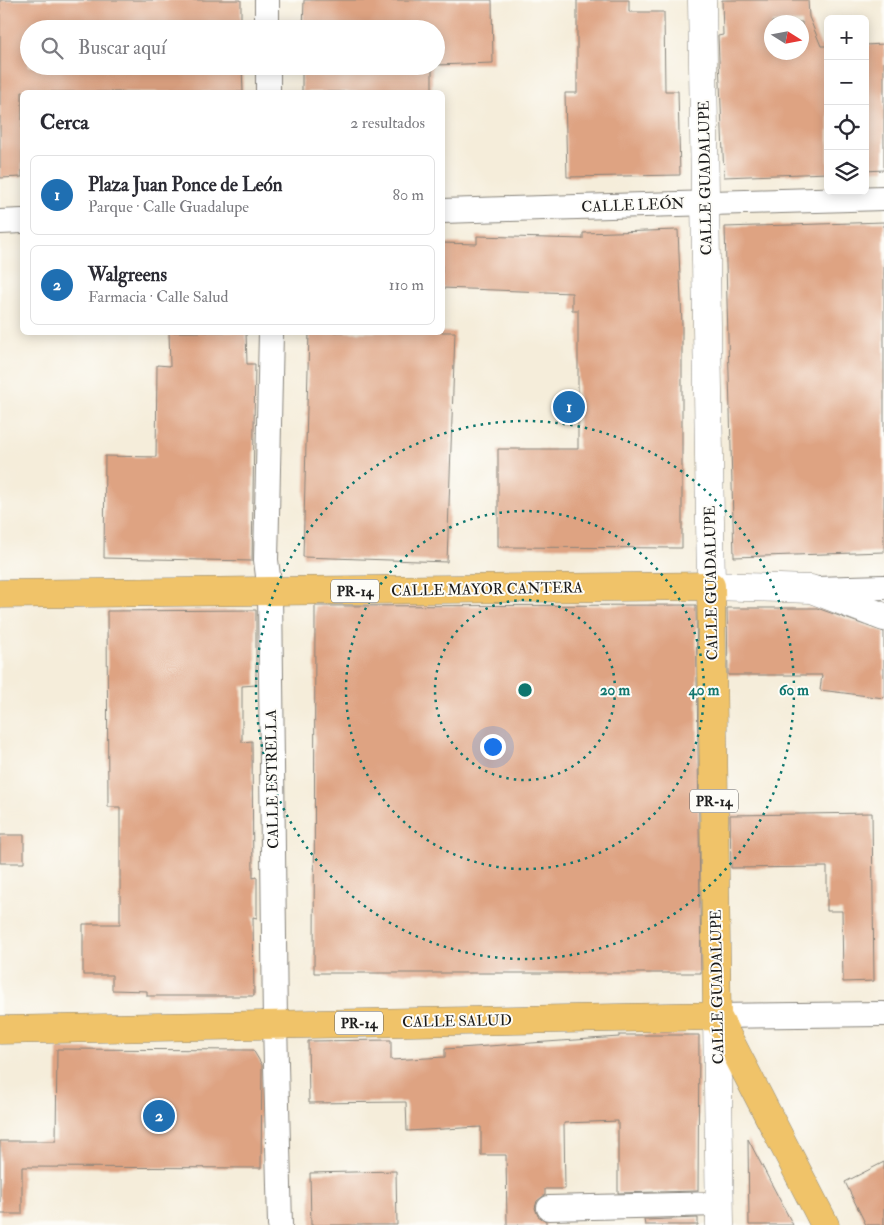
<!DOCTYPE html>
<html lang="es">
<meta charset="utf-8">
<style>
body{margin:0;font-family:"IM FELL Double Pica",serif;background:#f2f2f3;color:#2b2b33}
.controls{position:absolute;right:15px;top:15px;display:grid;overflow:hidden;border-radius:8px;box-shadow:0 2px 12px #0003}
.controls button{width:45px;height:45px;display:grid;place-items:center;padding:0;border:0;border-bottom:1px solid #e1e1e2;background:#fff;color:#2b2b33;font:25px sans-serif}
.compass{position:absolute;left:764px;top:15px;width:45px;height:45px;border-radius:50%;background:#fff;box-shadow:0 2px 12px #0003;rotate:101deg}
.you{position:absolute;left:492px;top:746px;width:18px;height:18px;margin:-12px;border:4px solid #fff;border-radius:50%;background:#1a73e8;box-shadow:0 0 0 8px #1a73e833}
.badge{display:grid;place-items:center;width:32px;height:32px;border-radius:50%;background:#1f6fb2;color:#fff;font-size:16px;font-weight:700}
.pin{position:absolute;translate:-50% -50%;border:2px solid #fff;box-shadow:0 1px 5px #0006}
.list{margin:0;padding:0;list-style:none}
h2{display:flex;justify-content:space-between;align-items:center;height:65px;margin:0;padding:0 20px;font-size:21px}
h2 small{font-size:16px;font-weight:400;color:#7c7c81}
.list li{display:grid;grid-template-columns:32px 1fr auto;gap:15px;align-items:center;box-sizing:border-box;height:80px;margin:0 10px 10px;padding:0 10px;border:1px solid #e1e1e2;border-radius:8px}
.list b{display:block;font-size:19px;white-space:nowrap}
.list p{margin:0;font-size:16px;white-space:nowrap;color:#7c7c81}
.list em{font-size:16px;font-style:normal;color:#7c7c81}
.icon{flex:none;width:28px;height:28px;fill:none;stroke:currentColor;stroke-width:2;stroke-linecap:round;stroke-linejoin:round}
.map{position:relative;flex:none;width:884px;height:1225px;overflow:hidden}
.search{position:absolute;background:#fff;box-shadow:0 2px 12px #0003;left:20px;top:20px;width:425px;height:55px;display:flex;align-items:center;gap:12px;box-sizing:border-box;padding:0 18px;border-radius:28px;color:#7c7c81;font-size:19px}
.panel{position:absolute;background:#fff;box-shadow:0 2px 12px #0003;left:20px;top:90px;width:425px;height:245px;border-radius:8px}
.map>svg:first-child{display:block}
.building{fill:#dea382;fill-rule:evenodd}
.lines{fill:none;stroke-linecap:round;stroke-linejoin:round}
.minor-casing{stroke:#88847b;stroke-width:26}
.tertiary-casing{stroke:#88847b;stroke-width:29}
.primary-casing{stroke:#88847b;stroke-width:29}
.minor{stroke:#fff;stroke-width:24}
.tertiary{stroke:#fff;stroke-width:28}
.primary{stroke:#f0c369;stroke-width:28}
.ring{fill:none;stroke:#0f766e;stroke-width:2.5;stroke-dasharray:2.5 5}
.labels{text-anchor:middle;stroke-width:4;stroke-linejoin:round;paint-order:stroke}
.shield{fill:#fdfcf7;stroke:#605f5e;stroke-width:1}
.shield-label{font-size:14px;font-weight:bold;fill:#1c1c1c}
.street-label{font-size:15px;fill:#1c1c1c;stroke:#fdfcf7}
.centre{fill:#0f766e;stroke:#fdfcf7;stroke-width:2.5}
.ring-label{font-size:15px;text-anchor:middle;font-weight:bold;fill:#0f766e;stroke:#fdfcf7;stroke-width:4;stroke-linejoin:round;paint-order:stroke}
</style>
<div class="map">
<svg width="884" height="1225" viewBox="0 0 884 1225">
<rect width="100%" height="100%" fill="#fdfcf7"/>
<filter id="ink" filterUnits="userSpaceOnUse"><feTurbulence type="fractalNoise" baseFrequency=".02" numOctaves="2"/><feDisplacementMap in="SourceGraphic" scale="10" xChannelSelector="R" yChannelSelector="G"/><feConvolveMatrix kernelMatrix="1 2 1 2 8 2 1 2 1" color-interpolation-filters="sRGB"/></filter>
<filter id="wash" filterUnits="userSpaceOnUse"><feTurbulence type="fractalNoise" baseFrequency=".0096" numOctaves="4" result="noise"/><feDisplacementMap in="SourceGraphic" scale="20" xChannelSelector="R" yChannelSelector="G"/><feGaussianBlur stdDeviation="1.12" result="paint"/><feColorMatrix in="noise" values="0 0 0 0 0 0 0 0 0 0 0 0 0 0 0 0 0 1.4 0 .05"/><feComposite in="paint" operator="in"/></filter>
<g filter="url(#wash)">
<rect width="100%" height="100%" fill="#f5edda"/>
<g id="blocks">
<path class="building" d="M 0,0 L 241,0 L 241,29 L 29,29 L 29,66 L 242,66 L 243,92 L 22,92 L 22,177 L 0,178 Z
M 304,0 L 492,0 L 493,63 L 436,65 L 436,29 L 303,29 Z
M 577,0 L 629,0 L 629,12 L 664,12 L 665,91 L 678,91 L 680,175 L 567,177 L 565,93 L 577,93 Z
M 722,0 L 808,0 L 809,17 L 821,46 L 828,46 L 828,173 L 724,177 L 718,36 L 723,35 ZM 772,22 L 802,22 L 802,52 L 772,52 Z
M 884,44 L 884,170 L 865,171 L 865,45 Z
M 302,66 L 432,66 L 432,92 L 302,92 Z
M 884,222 L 884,552 L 734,557 L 725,227 Z
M 678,230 L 682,324 L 682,548 L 498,547 L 498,449 L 578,449 L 578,310 L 572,310 L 572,293 L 442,288 L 442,243 L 477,244 L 477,236 L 583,239 L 583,233 Z
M 169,332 L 246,332 L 247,364 L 255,364 L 252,561 L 104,558 L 105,456 L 156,457 L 157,365 L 170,366 Z
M 309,332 L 455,332 L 447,562 L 303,557 Z
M 696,605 L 701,973 L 314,973 L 315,606 Z
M 727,608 L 817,608 L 884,632 L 884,698 L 820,690 L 822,675 L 728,675 Z
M 256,610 L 256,685 L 242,686 L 242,742 L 252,741 L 253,878 L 257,877 L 257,918 L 253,917 L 254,996 L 147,996 L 147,991 L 112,990 L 112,975 L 83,975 L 83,924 L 120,924 L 120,807 L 108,807 L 107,611 Z
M 872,813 L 874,981 L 843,982 L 842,911 L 827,911 L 827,867 L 731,868 L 730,815 Z
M 0,835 L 24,835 L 24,863 L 0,863 Z
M 619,1035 L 699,1035 L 698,1191 L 618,1193 L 618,1121 L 564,1123 L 565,1189 L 545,1189 L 545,1195 L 537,1201 L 535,1208 L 538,1216 L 546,1221 L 546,1225 L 507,1225 L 506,1155 L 481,1155 L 481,1127 L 407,1131 L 406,1102 L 309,1103 L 308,1041 L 391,1040 L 391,1060 L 445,1057 L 445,1049 L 619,1037 Z
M 57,1049 L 253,1050 L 262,1065 L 261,1168 L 22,1167 L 22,1214 L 0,1214 L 0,1141 L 56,1141 Z
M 748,1139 L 793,1225 L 749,1225 Z
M 884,1162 L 884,1225 L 866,1225 L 845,1182 Z
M 396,1171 L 397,1225 L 311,1225 L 310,1173 Z
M 698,1218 L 698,1225 L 645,1225 L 644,1220 Z"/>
</g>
</g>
<g filter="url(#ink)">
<use href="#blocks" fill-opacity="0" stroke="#88847b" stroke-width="1"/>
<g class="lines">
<defs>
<path id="minor" d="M 267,0 L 267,29
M 268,66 L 268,92
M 442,211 L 884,198
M 0,222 L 22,221
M 271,332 L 266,560 L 270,592 L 275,1024 L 280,1225
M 816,589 L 884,587
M 717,1016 L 884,1014
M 549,1208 L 720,1204"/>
<path id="tertiary" d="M 702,0 L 711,586 L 811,589 L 884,617
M 717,1016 L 720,1225"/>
<path id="primary" d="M 0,594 L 711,586 L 717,1016 L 825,1225
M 0,1030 L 717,1016"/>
</defs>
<use href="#minor" class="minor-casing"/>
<use href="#tertiary" class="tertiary-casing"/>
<use href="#primary" class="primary-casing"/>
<use href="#minor" class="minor"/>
<use href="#tertiary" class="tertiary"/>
<use href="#primary" class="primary"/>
</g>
</g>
<g class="ring">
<circle cx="525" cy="690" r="90"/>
<circle cx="525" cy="690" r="179"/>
<circle cx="525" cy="690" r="269"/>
</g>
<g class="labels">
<g class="shield">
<rect x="331" y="579.5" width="48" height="23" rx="4"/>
<rect x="690" y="789.5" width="48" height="23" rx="4"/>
<rect x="335" y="1011.5" width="48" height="23" rx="4"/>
</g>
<g class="shield-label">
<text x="355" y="596">PR-14</text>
<text x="714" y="806">PR-14</text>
<text x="359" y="1028">PR-14</text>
</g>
<g class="street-label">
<text transform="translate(705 178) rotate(-91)" y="5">CALLE GUADALUPE</text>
<text transform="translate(633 205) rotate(-2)" y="5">CALLE LEÓN</text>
<text transform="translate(711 583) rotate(-91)" y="5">CALLE GUADALUPE</text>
<text transform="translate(487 589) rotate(-1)" y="5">CALLE MAYOR CANTERA</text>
<text transform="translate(272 779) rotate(-91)" y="5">CALLE ESTRELLA</text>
<text transform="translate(717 987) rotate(-91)" y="5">CALLE GUADALUPE</text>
<text transform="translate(457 1021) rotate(-1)" y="5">CALLE SALUD</text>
</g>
</g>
<circle cx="525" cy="690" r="8" class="centre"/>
<g class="ring-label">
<text x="615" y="695">20 m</text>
<text x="704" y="695">40 m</text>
<text x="794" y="695">60 m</text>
</g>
</svg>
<div class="controls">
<button>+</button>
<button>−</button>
<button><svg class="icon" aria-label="locate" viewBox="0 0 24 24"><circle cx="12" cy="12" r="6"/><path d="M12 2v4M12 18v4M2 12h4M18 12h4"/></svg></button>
<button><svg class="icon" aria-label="layers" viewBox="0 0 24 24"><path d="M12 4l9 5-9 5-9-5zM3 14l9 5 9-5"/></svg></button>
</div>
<svg class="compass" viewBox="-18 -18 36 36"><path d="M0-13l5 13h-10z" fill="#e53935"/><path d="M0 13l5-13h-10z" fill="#7c7c81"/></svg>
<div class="you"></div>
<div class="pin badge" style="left:569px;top:407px">1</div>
<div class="pin badge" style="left:159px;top:1116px">2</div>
<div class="search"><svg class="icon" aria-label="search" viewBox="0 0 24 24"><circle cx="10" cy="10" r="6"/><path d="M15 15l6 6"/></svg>Buscar aquí</div>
<section class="panel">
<h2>Cerca<small>2 resultados</small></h2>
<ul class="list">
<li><span class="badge">1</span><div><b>Plaza Juan Ponce de León</b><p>Parque · Calle Guadalupe</p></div><em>80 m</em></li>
<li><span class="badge">2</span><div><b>Walgreens</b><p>Farmacia · Calle Salud</p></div><em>110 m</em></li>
</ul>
</section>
</div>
